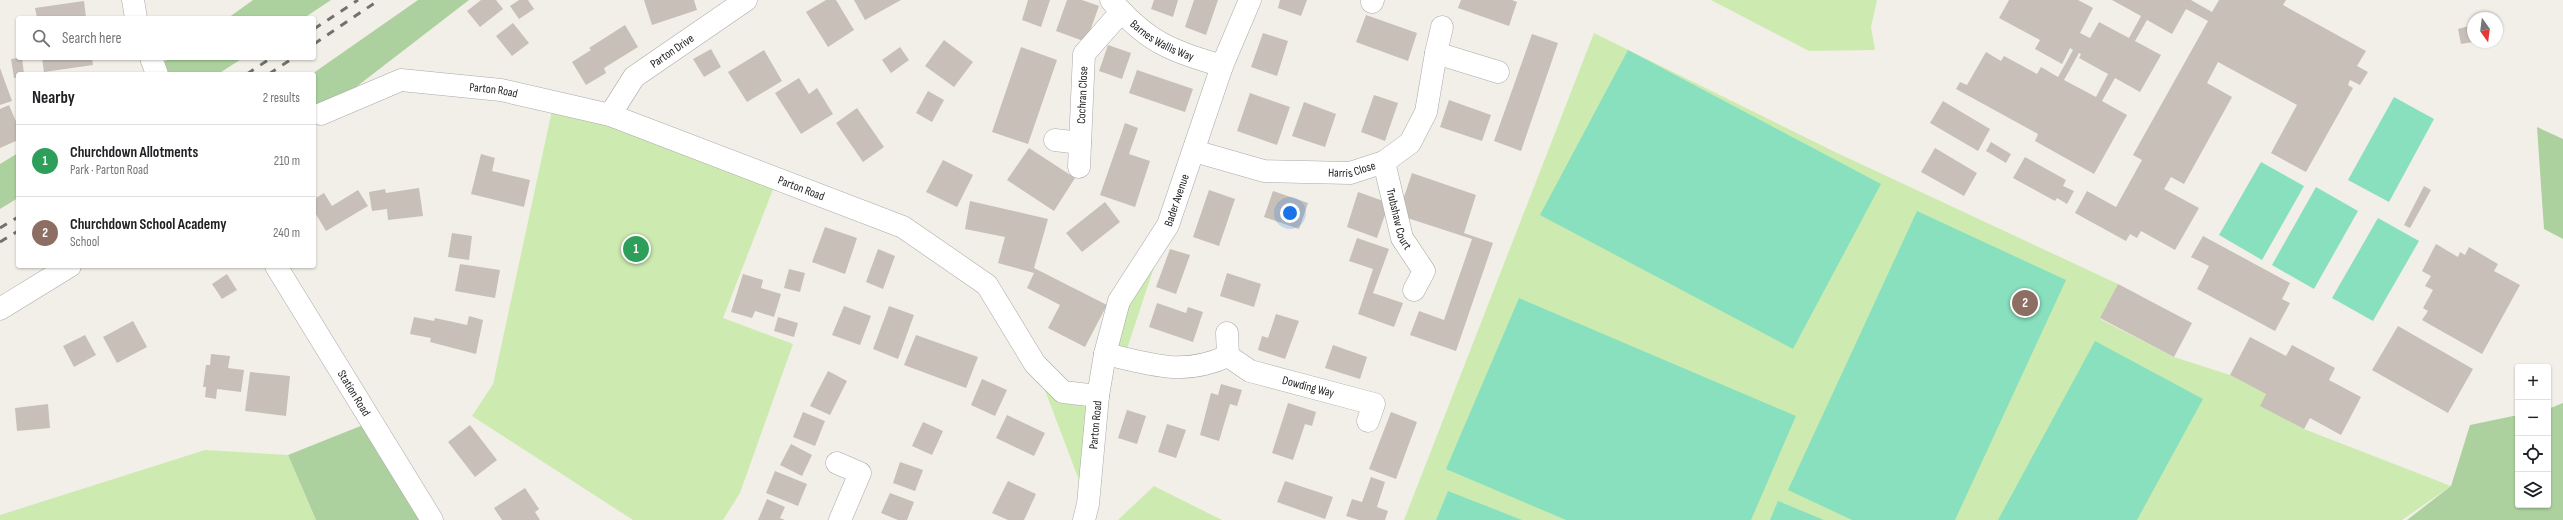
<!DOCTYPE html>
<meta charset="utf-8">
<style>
body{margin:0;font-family:"Sofia Sans Condensed",sans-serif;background:#f2f2f2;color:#202124}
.controls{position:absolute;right:12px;bottom:12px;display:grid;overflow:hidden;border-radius:4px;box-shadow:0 1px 3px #0004}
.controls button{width:36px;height:36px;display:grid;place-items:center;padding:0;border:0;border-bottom:1px solid #e0e0e0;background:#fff;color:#202124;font:20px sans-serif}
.compass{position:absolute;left:2467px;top:12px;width:36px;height:36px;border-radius:50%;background:#fff;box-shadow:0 1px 3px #0004;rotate:166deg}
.you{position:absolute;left:1290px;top:213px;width:14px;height:14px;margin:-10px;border:3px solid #fff;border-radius:50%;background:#1a73e8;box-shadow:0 0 0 6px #1a73e833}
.badge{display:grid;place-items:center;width:26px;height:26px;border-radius:50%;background:#d40000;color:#fff;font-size:13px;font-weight:700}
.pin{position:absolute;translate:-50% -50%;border:2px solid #fff;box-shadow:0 1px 4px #0006}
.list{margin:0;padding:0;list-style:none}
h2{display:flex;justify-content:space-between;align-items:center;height:52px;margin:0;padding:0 16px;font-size:17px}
h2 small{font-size:13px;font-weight:400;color:#757577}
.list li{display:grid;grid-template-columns:26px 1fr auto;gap:12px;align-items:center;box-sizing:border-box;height:72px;padding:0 16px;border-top:1px solid #e0e0e0}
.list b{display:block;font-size:15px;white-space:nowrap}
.list p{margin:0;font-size:13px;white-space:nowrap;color:#757577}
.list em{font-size:13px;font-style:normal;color:#757577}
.icon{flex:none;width:22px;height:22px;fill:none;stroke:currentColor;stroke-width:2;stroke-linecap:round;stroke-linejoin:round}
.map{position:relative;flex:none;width:2563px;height:520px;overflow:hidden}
.search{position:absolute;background:#fff;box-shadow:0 1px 3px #0004;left:16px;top:16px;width:300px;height:44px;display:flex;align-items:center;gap:10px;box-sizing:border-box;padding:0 14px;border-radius:4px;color:#757577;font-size:15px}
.panel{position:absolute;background:#fff;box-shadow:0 1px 3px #0004;left:16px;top:72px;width:300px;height:196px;border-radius:4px}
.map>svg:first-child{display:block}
.grass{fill:#cdebb0}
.forest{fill:#add19e}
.pitch{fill:#88e0be}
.building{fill:#c7bfb8;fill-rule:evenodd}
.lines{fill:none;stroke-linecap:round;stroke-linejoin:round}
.minor-casing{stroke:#a9a9a9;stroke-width:23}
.minor{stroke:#fff;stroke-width:22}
.rail{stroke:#707070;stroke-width:3;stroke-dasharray:8 8;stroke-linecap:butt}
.labels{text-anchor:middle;stroke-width:3.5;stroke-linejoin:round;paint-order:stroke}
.street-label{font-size:12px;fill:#222;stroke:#fff}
</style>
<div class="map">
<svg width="2563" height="520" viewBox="0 0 2563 520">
<rect width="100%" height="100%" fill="#f2efe9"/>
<path class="grass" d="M 1711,0 L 1877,0 L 1871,27 L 1875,50 L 1809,51 Z
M 1594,33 L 1835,152 L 2118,284 L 2100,319 L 2174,357 L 2230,375 L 2266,394 L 2261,406 L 2304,429 L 2451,486 L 2402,520 L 1404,520 Z
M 554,101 L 777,179 L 723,318 L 793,344 L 740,493 L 723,520 L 633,520 L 472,416 L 493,384 Z
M 1168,225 L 1124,358 L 1105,354 Z
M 1035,364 L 1063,392 L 1098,396 L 1088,504 Z
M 205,450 L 288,455 L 316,520 L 0,520 L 0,515 Z
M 1154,486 L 1222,520 L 1118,520 Z"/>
<path class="forest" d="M 253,0 L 331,0 L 304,18 L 228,18 Z
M 418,0 L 469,0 L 321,114 L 314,116 L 314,74 L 312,74 Z
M 170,58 L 243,58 L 218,74 L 144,74 Z
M 2537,127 L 2563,139 L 2563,239 L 2544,229 Z
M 18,153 L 18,198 L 0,209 L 0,164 Z
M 2563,403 L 2563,520 L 2407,520 L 2451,486 L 2470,425 L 2518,415 L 2518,505 L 2548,505 L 2548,409 Z
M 373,421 L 432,520 L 316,520 L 288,455 Z"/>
<path class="pitch" d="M 1628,50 L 1881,184 L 1793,349 L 1540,215 Z
M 2394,97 L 2434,119 L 2389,202 L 2348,180 Z
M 2261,162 L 2304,186 L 2262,260 L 2219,235 Z
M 2316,187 L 2358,211 L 2314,289 L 2272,265 Z
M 1917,211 L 2066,280 L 1955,520 L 1852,520 L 1788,490 Z
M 2378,218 L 2419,241 L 2373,321 L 2332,298 Z
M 1519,298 L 1796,416 L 1751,520 L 1566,520 L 1446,469 Z
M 2095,341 L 2203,399 L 2137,520 L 1998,520 Z
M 1448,491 L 1522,520 L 1436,520 Z
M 1778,501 L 1824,520 L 1770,520 Z"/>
<path class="building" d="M 481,0 L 496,0 L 503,9 L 480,27 L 467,11 Z
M 519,0 L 528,0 L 534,9 L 519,19 L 510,6 Z
M 644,0 L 694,0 L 697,10 L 652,25 Z
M 826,0 L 836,0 L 854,30 L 828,47 L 806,12 Z
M 854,0 L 901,0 L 865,20 Z
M 1028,0 L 1050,0 L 1041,27 L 1022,20 Z
M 1067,0 L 1082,0 L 1099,6 L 1086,42 L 1056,31 Z
M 1154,0 L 1178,0 L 1173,17 L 1151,9 Z
M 1194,0 L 1218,0 L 1206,35 L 1185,27 Z
M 1280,0 L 1307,0 L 1301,16 L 1278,8 Z
M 1461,0 L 1512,0 L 1517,2 L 1509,26 L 1458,8 Z
M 2009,0 L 2078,0 L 2093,8 L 2080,33 L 2090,38 L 2099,22 L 2129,38 L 2141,16 L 2112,0 L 2191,0 L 2212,12 L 2219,0 L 2286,0 L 2283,5 L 2366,51 L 2357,66 L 2368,72 L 2360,85 L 2350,80 L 2348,85 L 2353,88 L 2306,172 L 2271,153 L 2297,105 L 2218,62 L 2207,83 L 2232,97 L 2184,184 L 2171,177 L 2164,189 L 2199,208 L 2175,250 L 2141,231 L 2137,238 L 2130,234 L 2126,241 L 2075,213 L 2087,191 L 2116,207 L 2142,160 L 2133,155 L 2208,21 L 2186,9 L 2172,34 L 2147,20 L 2135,41 L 2161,55 L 2140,92 L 2115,78 L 2102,101 L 2127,115 L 2094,174 L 2035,141 L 2038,134 L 1956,89 L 1960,82 L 1967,85 L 1986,52 L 2001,61 L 2004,56 L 2037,74 L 2041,67 L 2058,77 L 2073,50 L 2070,48 L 2062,64 L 2035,49 L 2040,40 L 1999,18 ZM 2079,53 L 2081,54 L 2079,58 L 2108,74 L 2096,97 L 2064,80 Z
M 84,1 L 86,18 L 37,18 L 35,8 Z
M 1366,15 L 1417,33 L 1408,61 L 1356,42 Z
M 513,23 L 529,43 L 512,56 L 496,36 Z
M 625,25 L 638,47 L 604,68 L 606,73 L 586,85 L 572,62 L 591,50 L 589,48 Z
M 2472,25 L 2473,42 L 2461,44 L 2458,29 Z
M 1263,33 L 1288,41 L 1277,76 L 1251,67 Z
M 1532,34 L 1558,43 L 1521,151 L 1494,141 Z
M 944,40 L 973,62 L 954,87 L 925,66 Z
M 1108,45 L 1131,53 L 1122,79 L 1099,71 Z
M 900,47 L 909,60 L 891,73 L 882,60 Z
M 1021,47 L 1057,60 L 1028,144 L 992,132 Z
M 711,49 L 721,67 L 704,77 L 693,59 Z
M 764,50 L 782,81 L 747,102 L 728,72 Z
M 18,58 L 22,58 L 24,74 L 18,74 L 18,77 L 14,78 L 11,59 Z
M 42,58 L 92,58 L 93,65 L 44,72 Z
M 0,68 L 12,101 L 0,105 Z
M 1137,70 L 1193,89 L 1185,112 L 1129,93 Z
M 799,78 L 809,94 L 817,88 L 833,114 L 801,134 L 775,93 Z
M 928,91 L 944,100 L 932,122 L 916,113 Z
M 1250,93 L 1290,107 L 1277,145 L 1237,131 Z
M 1374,95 L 1398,103 L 1385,141 L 1361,132 Z
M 1449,100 L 1491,115 L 1482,141 L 1440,127 Z
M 1943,101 L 1990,129 L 1978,151 L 1930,123 Z
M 1304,102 L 1336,114 L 1325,147 L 1292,136 Z
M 9,105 L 18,126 L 18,140 L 0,148 L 0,109 Z
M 857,108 L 884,147 L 863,162 L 836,123 Z
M 1125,123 L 1138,128 L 1129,154 L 1150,161 L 1135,207 L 1100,195 Z
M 1991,142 L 2011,154 L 2006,163 L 1986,151 Z
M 1029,148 L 1075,178 L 1054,211 L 1007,180 Z
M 1935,148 L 1977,173 L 1964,196 L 1921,172 Z
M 481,154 L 495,158 L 492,171 L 530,180 L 524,207 L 471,194 Z
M 2025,157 L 2066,180 L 2063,186 L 2074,191 L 2067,204 L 2057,198 L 2055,201 L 2013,178 Z
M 943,160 L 973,175 L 957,207 L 926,192 Z
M 1412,173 L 1476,195 L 1464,233 L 1493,243 L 1456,351 L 1410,335 L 1419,311 L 1444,320 L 1472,239 L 1398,215 Z
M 2424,186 L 2431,190 L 2410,228 L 2404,225 Z
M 419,188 L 423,216 L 388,220 L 387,209 L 372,211 L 369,192 L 385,189 L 386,193 Z
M 358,190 L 368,206 L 326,231 L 314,211 L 314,199 L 324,193 L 332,206 Z
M 1209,190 L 1235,199 L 1219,246 L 1193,237 Z
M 1273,191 L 1308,203 L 1299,229 L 1264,217 Z
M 1358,192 L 1389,203 L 1377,238 L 1347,227 Z
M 970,201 L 1048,219 L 1034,268 L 1107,305 L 1085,347 L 1048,328 L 1060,305 L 1027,288 L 1034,273 L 998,263 L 1005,237 L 965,229 Z
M 1105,202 L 1120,222 L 1082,252 L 1066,233 Z
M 825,227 L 857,238 L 845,274 L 812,262 Z
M 452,233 L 472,236 L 469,260 L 448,257 Z
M 2203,236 L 2290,283 L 2282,299 L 2290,303 L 2275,331 L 2197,289 L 2209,266 L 2191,257 Z
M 1357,238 L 1389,249 L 1373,293 L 1403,303 L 1394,327 L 1358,314 L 1373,269 L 1349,261 Z
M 2436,244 L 2458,257 L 2460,252 L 2465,255 L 2469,247 L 2498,264 L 2494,271 L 2520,285 L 2482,354 L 2422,320 L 2428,311 L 2423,308 L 2433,290 L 2425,286 L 2431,276 L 2422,271 Z
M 878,249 L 895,256 L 883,289 L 866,282 Z
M 1170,249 L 1190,255 L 1176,294 L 1156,287 Z
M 460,264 L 500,270 L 495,298 L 455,291 Z
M 789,269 L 805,273 L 800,292 L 784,288 Z
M 1227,273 L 1261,284 L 1254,307 L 1220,296 Z
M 227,274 L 237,290 L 222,299 L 212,284 Z
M 743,274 L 763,280 L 761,288 L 781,294 L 774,317 L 755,311 L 752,318 L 731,312 Z
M 2118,284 L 2192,323 L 2174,357 L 2100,318 Z
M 1157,303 L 1186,313 L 1188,307 L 1203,312 L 1193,342 L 1149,327 Z
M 844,306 L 871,316 L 860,345 L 832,335 Z
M 889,306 L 914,315 L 898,359 L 873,349 Z
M 1276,314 L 1299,321 L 1285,359 L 1258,350 L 1262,336 L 1268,338 Z
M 469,316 L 483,320 L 476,354 L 430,342 L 431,338 L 410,334 L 414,317 L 434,321 L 435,318 L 467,325 Z
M 778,317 L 798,323 L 794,337 L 774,331 Z
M 133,321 L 147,347 L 117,363 L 103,337 Z
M 2398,326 L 2473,369 L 2448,413 L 2372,370 Z
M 85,335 L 96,355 L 74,367 L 63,346 Z
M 916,335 L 978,357 L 966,388 L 904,365 Z
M 2250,337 L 2286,356 L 2292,345 L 2335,368 L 2329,380 L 2361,397 L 2341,435 L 2310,418 L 2304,429 L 2260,406 L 2266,394 L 2230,375 Z
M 1333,345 L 1367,357 L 1360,379 L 1325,368 Z
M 211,354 L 230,356 L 228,368 L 244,370 L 241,392 L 217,389 L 216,399 L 205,397 L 206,387 L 203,387 L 206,365 L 210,365 Z
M 828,371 L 847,381 L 830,415 L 810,406 Z
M 250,372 L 290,376 L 286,416 L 245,411 Z
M 982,379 L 1007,390 L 995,416 L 971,405 Z
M 1221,384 L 1242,390 L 1237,406 L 1230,404 L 1219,441 L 1200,435 L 1211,393 L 1218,395 Z
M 1288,403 L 1316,412 L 1312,426 L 1305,424 L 1293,460 L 1272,453 Z
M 48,404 L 50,428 L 17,431 L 15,408 Z
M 1127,410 L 1146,416 L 1137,444 L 1118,438 Z
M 803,412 L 825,421 L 815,446 L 793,437 Z
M 1391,412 L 1417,422 L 1396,479 L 1369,469 Z
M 1007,415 L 1045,433 L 1034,456 L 996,438 Z
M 923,422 L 943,431 L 932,455 L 912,446 Z
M 1167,424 L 1186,430 L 1176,458 L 1158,452 Z
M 470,425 L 497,460 L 475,477 L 448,442 Z
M 791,444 L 812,455 L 802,476 L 780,465 Z
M 900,462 L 923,470 L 915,491 L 893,483 Z
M 775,471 L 807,484 L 798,506 L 766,493 Z
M 1371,477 L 1385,482 L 1377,507 L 1388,511 L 1385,520 L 1359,520 L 1346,516 L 1352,499 L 1362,502 Z
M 1008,481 L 1036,494 L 1024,520 L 1008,520 L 992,513 Z
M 1285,481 L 1333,497 L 1325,519 L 1277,502 Z
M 525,488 L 539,509 L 535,512 L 540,520 L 502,520 L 494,508 Z
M 890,493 L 914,502 L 907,520 L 898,520 L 881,513 Z
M 767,499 L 785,507 L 780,518 L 785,520 L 758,520 Z"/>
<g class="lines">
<defs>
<g id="minor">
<path d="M 133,0 L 136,18"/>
<path id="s1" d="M 1111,0 C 1148,43 1170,50 1222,66"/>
<path d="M 1372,2 L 1373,0"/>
<path d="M 1436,53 L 1442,27"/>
<path d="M 151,58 L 157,74"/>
<path id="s2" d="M 321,114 L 401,80 L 501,90 L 610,115 L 903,227 L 987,285 L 1035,364 L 1063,392 L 1098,396"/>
<path id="s3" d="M 610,115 L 634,77 L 746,0"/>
<path d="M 1055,140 L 1080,143"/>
<path id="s4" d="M 1194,151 L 1264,171 L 1350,173 L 1384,162 L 1410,143 L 1426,112 L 1436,53 L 1498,72"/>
<path id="s5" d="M 1384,162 L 1402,238 L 1424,271 L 1414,290"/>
<path id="s6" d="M 1079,167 L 1084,54 L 1121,12"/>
<path id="s7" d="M 276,266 L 432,520"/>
<path d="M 0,309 L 70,266"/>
<path d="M 1105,354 C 1153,364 1181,377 1228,356 L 1227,333"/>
<path id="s8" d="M 1228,356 L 1250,371 L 1374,404 L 1368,421"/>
<path d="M 837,463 L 860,473 L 840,520"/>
<path id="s9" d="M 1084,520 L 1088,504 L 1098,396 L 1105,354 L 1119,301 L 1168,225 L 1222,66 L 1250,0"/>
</g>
</defs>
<use href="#minor" class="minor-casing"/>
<use href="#minor" class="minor"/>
<path class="rail" d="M 314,29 L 358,0
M 314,44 L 379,0
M 247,74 L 271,58
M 269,74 L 293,58
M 0,228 L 18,217
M 0,242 L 18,231"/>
</g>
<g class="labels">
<g class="street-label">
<text dy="4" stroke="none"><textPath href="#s1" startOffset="66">Barnes Wallis Way</textPath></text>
<text dy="4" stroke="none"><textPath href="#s3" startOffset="91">Parton Drive</textPath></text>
<text dy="4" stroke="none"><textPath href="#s2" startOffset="180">Parton Road</textPath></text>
<text dy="4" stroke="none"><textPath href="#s6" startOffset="72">Cochran Close</textPath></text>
<text dy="4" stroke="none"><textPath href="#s4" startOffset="161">Harris Close</textPath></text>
<text dy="4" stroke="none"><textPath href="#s2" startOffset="504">Parton Road</textPath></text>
<text dy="4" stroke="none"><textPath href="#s9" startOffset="339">Bader Avenue</textPath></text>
<text dy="4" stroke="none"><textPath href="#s5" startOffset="59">Trubshaw Court</textPath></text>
<text dy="4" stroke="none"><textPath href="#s8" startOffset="87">Dowding Way</textPath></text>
<text dy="4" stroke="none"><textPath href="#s7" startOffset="149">Station Road</textPath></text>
<text dy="4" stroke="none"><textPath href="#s9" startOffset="96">Parton Road</textPath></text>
</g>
</g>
</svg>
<div class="controls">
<button>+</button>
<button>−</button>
<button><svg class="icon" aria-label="locate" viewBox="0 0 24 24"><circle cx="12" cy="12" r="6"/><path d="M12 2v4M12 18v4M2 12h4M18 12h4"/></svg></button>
<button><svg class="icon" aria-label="layers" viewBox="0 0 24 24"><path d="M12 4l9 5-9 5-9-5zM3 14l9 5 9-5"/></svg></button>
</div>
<svg class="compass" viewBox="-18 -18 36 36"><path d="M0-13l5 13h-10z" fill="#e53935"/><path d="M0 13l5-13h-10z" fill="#757577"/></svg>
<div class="you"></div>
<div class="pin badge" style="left:636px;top:249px;background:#2e9e5b">1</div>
<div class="pin badge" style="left:2025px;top:303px;background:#8d6e63">2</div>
<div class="search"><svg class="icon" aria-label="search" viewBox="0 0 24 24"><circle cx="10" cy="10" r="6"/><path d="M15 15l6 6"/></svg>Search here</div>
<section class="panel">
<h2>Nearby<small>2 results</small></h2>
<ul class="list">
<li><span class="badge" style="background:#2e9e5b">1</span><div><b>Churchdown Allotments</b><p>Park · Parton Road</p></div><em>210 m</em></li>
<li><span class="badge" style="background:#8d6e63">2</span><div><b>Churchdown School Academy</b><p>School</p></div><em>240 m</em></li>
</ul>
</section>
</div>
